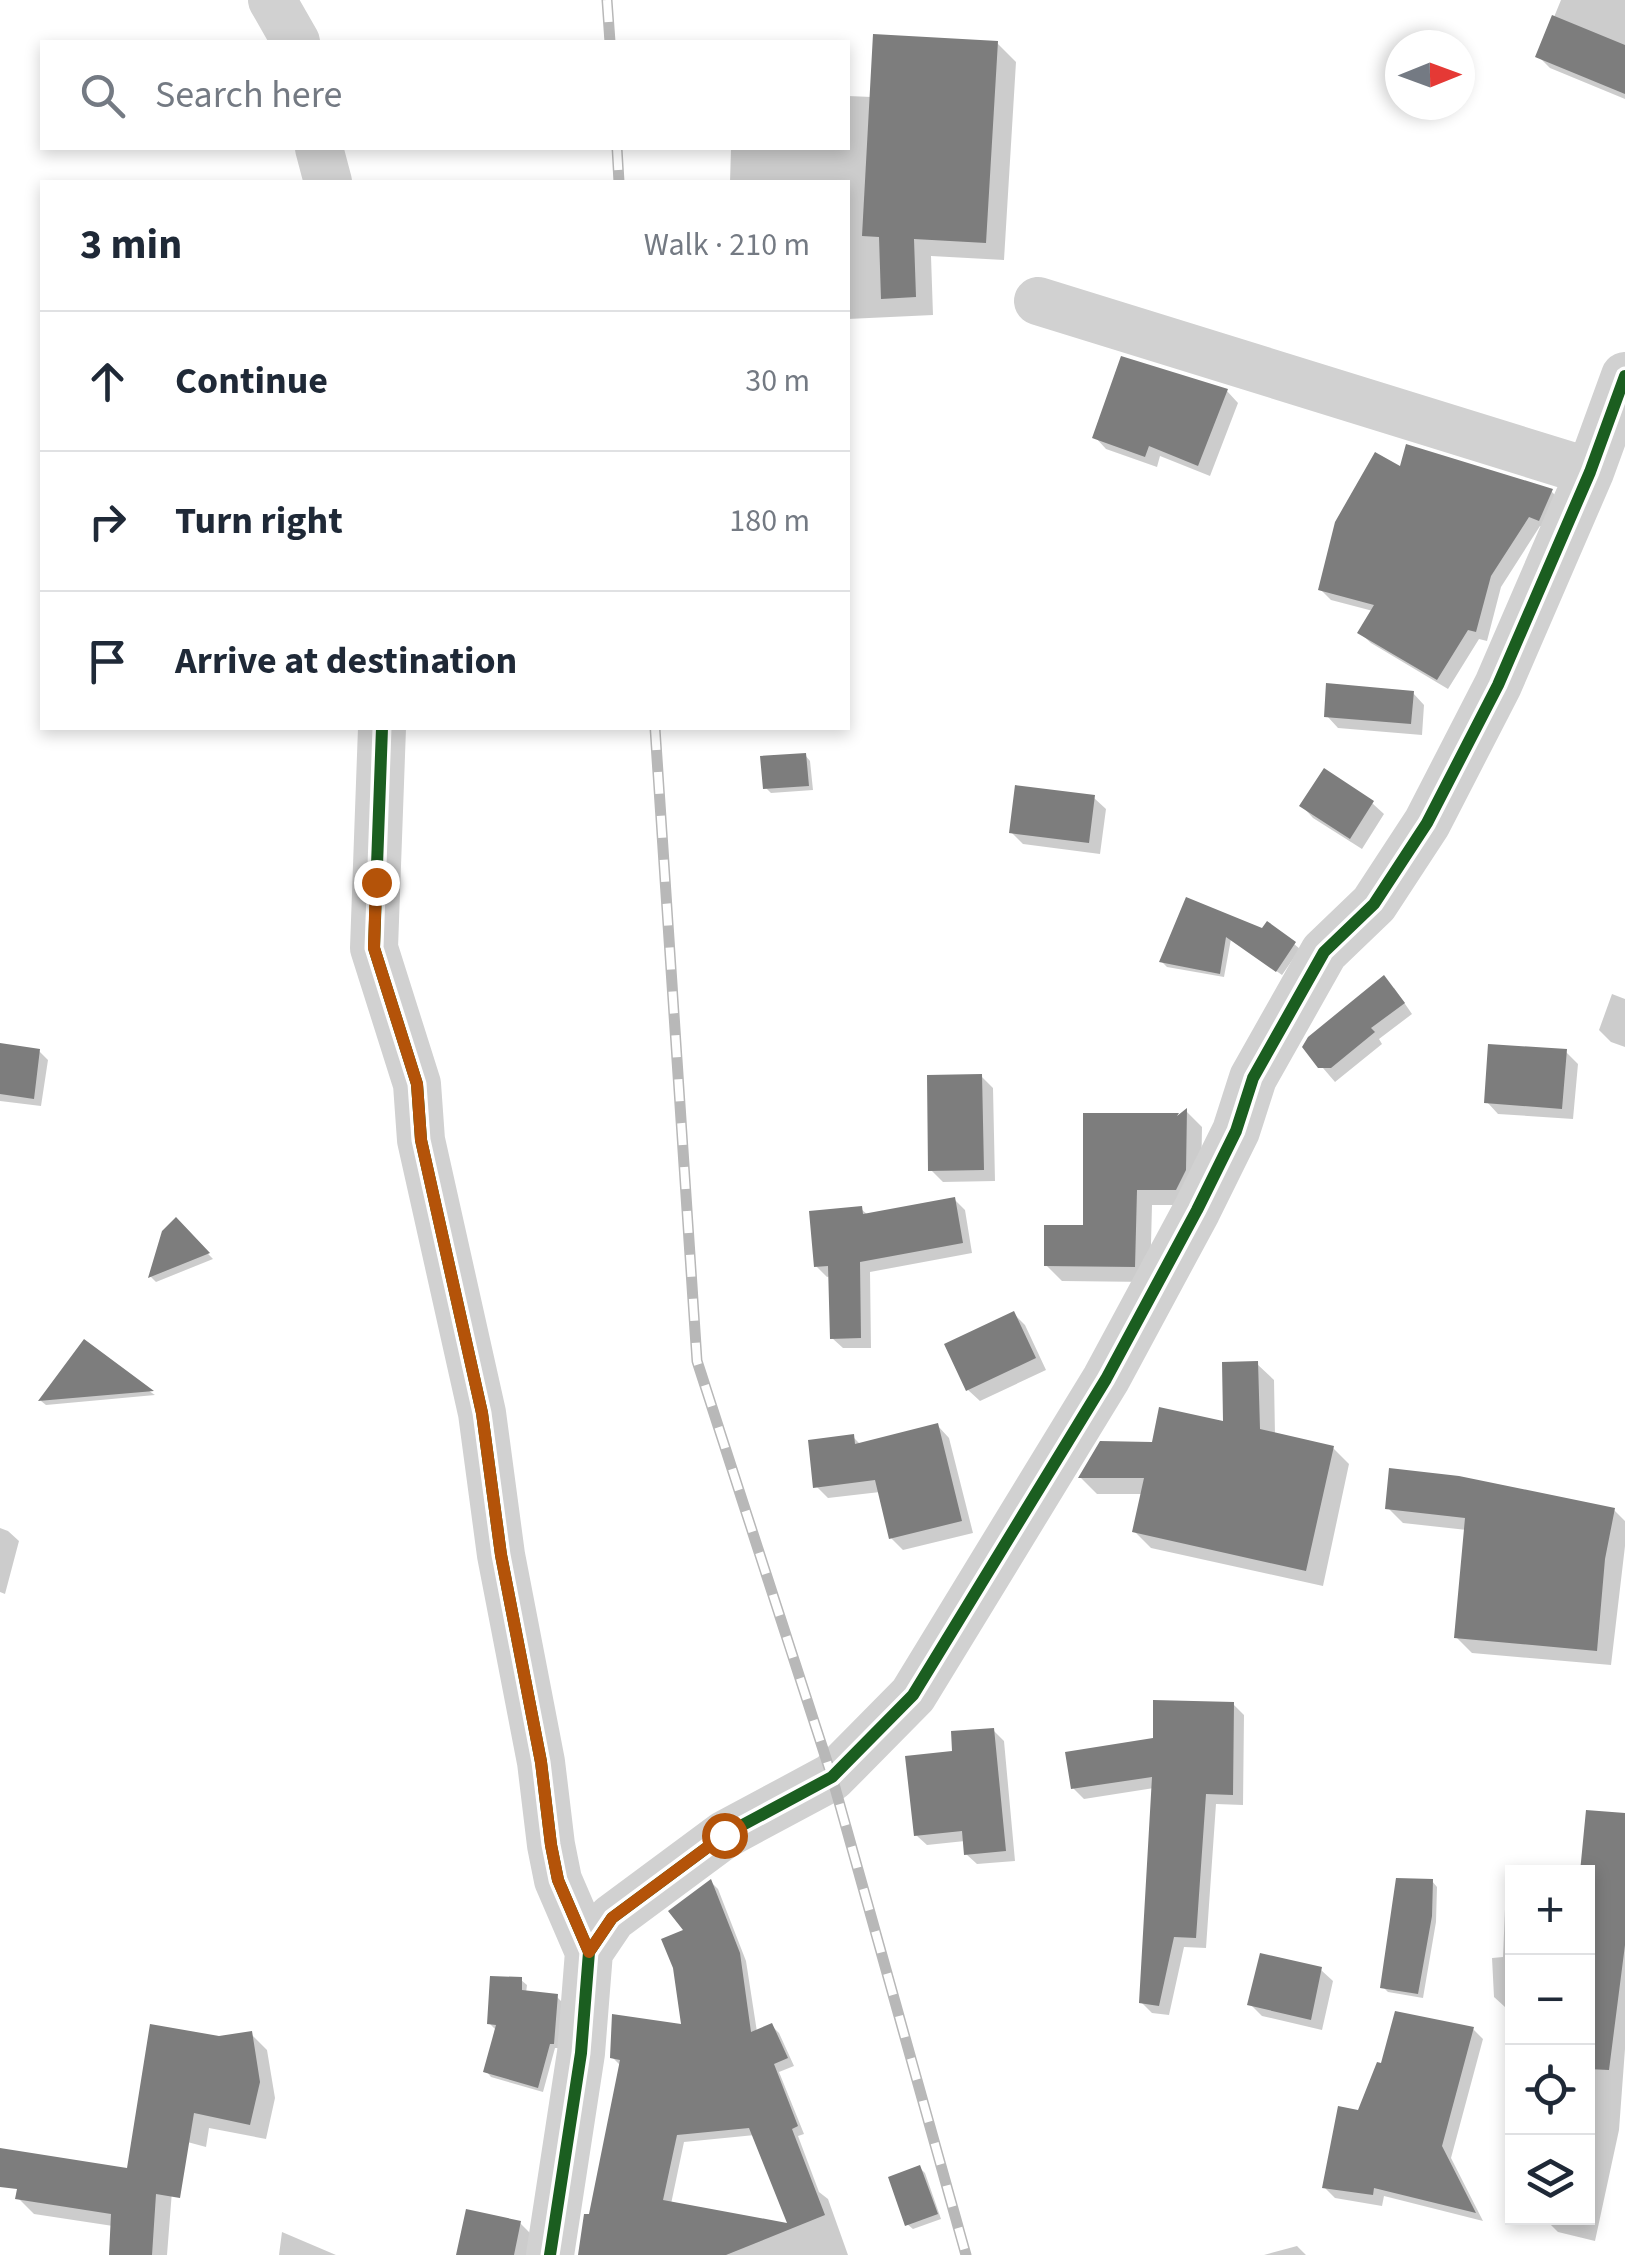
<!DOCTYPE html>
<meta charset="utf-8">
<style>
body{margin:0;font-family:"Source Sans 3",sans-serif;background:#f2f2f3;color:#1f2937}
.controls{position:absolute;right:30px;bottom:30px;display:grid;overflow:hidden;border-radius:0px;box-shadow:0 5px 15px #0003}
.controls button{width:90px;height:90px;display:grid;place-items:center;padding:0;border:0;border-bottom:2px solid #e0e1e3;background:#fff;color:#1f2937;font:50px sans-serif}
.compass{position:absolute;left:1385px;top:30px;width:90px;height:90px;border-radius:50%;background:#fff;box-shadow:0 5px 15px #0003;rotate:89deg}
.stop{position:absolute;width:30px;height:30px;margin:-22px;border:8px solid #b45309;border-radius:50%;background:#fff}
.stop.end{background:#b45309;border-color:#fff;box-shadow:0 2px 10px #0008}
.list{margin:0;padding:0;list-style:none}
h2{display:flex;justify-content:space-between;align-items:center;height:130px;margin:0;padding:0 40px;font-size:42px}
h2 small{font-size:32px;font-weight:400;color:#747a83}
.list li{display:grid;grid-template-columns:65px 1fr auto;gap:30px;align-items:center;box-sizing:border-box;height:140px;padding:0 40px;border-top:2px solid #e0e1e3}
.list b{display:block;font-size:38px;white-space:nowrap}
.list em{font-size:32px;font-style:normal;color:#747a83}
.icon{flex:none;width:55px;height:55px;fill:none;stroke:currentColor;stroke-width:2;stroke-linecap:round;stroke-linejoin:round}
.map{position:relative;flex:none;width:1625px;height:2255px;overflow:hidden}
.search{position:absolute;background:#fff;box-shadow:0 5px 15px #0003;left:40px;top:40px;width:810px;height:110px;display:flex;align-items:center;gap:25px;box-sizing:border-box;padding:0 35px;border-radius:0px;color:#747a83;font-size:38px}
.panel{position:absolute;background:#fff;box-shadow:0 5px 15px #0003;left:40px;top:180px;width:810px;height:550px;border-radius:0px}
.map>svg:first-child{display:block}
.shadow{fill:#0003;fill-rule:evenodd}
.building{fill:#7d7d7d;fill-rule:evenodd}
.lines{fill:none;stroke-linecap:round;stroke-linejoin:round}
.minor{stroke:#d1d1d1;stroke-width:48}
.rail-casing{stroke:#b8b8b8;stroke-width:11}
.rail{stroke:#fff;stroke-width:8;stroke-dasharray:22;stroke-linecap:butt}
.cycleway-casing{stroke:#fff;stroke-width:19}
.cycleway{stroke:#1b5e20;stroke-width:12}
.route{stroke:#b45309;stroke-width:12}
</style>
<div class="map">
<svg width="1625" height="2255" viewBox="0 0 1625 2255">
<rect width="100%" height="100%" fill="#fff"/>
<path class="shadow" d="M 1561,0 L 1625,0 L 1625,99 L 1550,68 L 1538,56 Z
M 997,43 L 1016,62 L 1004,260 L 931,256 L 933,315 L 848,319 L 848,182 L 730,182 L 731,148 L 848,148 L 848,96 L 872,97 Z
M 1227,391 L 1238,403 L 1210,476 L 1160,456 L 1157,467 L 1106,449 L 1095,437 Z
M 1402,470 L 1551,491 L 1562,502 L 1550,529 L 1540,526 L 1501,587 L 1487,641 L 1479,639 L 1448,689 L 1371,643 L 1360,633 L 1373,611 L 1331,600 L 1320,589 Z
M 1413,693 L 1424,705 L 1422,735 L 1338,728 L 1327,716 Z
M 805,755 L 810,761 L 813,790 L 771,793 L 766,788 Z
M 1094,798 L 1106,809 L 1100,854 L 1023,844 L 1011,832 Z
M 1372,803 L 1384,814 L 1362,849 L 1313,818 L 1302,806 Z
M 1187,900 L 1294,944 L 1300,949 L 1282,975 L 1231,939 L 1224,977 L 1167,967 L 1162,962 Z
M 1394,988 L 1412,1014 L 1379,1039 L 1382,1044 L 1335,1082 L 1305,1047 Z
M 1612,994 L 1625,999 L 1625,1047 L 1611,1042 L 1599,1030 Z
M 0,1046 L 39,1051 L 48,1060 L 41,1106 L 0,1101 Z
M 1566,1052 L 1578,1064 L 1573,1119 L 1498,1114 L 1487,1102 Z
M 981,1076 L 993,1088 L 995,1181 L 943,1182 L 931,1170 Z
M 1187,1112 L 1202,1127 L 1201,1187 L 1192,1205 L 1152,1205 L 1150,1282 L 1062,1281 L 1046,1265 L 1086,1228 L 1086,1115 L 1178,1116 Z
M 954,1199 L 965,1210 L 972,1253 L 870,1272 L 871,1348 L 843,1348 L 832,1338 L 831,1276 L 827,1277 L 816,1266 L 861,1209 L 868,1215 Z
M 176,1221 L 213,1259 L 156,1282 L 151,1277 L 164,1232 Z
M 1014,1314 L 1025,1325 L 1046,1370 L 980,1401 L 968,1390 Z
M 85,1342 L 152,1393 L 155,1395 L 46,1405 L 41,1401 Z
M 1257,1364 L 1274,1380 L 1275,1435 L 1333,1448 L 1349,1464 L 1323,1586 L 1151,1548 L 1134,1531 L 1143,1494 L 1097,1494 L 1081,1478 L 1154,1444 L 1226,1424 Z
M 938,1426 L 949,1438 L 973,1533 L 903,1550 L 891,1538 L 880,1492 L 828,1498 L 816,1486 L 853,1437 L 861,1445 Z
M 1388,1508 L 1614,1510 L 1625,1521 L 1625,1546 L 1611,1665 L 1472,1653 L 1457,1638 L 1467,1530 L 1403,1523 Z
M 0,1528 L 8,1531 L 19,1541 L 5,1594 L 0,1592 Z
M 1233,1704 L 1244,1715 L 1243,1805 L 1216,1804 L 1206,1948 L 1184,1947 L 1169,2015 L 1152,2013 L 1141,2002 L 1154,1788 L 1084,1799 L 1073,1788 L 1155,1741 Z
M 993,1730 L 1004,1741 L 1015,1861 L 977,1864 L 966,1854 L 965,1841 L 927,1845 L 916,1835 L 955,1753 Z
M 1588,1812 L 1625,1816 L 1625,2049 L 1619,2130 L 1595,2241 L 1558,2232 L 1548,2222 L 1549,2218 L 1588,2218 L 1588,1872 L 1583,1872 Z
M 1432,1881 L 1437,1887 L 1436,1922 L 1423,1998 L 1388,1992 L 1383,1987 Z
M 711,1882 L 718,1889 L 746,1961 L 757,2032 L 772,2026 L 779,2033 L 794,2066 L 779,2072 L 804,2134 L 798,2136 L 819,2192 L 828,2199 L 848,2255 L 581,2255 L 621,2066 L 612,2057 L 684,2027 L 687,1931 ZM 755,2135 L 791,2226 L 671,2204 L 684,2142 Z
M 1506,1885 L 1512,1886 L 1512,2007 L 1505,2007 L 1494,1997 L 1492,1958 L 1503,1957 Z
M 1321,1970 L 1333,1981 L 1322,2030 L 1262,2016 L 1250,2004 Z
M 521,1980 L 527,1985 L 526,1993 L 557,1997 L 562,2002 L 559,2048 L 555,2048 L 543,2092 L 491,2077 L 486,2071 L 495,2029 L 490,2024 Z
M 1473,2029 L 1483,2039 L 1451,2158 L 1483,2221 L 1384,2196 L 1382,2206 L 1335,2198 L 1325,2188 L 1360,2113 Z
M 251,2034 L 267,2050 L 275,2098 L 266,2139 L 209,2128 L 206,2147 L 154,2133 L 219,2038 Z
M 920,2168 L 925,2173 L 941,2219 L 913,2229 L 907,2224 Z
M 172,2191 L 167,2255 L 111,2255 L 113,2226 L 34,2214 L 18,2198 Z
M 520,2223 L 532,2235 L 527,2255 L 460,2255 Z
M 282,2232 L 336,2255 L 279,2255 Z
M 1297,2246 L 1306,2255 L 1264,2255 Z"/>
<path class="building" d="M 1552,15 L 1625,45 L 1625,94 L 1535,57 Z
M 873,34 L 998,41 L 986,243 L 914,239 L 916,297 L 881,299 L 879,237 L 862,236 Z
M 1121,356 L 1228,389 L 1198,466 L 1149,446 L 1145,457 L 1092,438 Z
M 1406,444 L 1553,489 L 1539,521 L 1529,517 L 1491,576 L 1476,632 L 1468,630 L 1437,680 L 1357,633 L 1374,605 L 1318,590 L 1335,522 L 1375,452 L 1400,466 Z
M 1326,683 L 1414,691 L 1411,724 L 1324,717 Z
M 806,753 L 809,786 L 763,789 L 760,756 Z
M 1324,768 L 1374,801 L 1350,839 L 1299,806 Z
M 1015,785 L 1095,795 L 1089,843 L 1009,833 Z
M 1186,897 L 1262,928 L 1267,921 L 1296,942 L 1276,972 L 1226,937 L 1220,974 L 1159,962 Z
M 1384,975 L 1405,1003 L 1371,1028 L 1375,1032 L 1331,1068 L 1318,1068 L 1302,1047 L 1308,1037 Z
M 0,1043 L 40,1049 L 34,1099 L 0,1094 Z
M 1488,1044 L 1567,1049 L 1562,1109 L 1484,1103 Z
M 982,1074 L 984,1170 L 928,1171 L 927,1075 Z
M 1187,1108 L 1186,1170 L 1176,1190 L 1137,1190 L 1135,1267 L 1044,1266 L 1044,1225 L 1083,1225 L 1083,1113 L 1179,1113 L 1177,1116 Z
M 955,1197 L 963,1243 L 860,1262 L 861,1338 L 830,1339 L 828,1266 L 814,1267 L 809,1211 L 862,1206 L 863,1214 Z
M 176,1217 L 210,1253 L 148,1278 L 162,1231 Z
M 1014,1311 L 1036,1358 L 966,1391 L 944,1344 Z
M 84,1339 L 154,1391 L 38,1401 Z
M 1258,1361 L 1260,1429 L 1334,1446 L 1306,1571 L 1132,1532 L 1144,1478 L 1078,1478 L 1100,1441 L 1152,1442 L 1159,1407 L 1223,1421 L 1222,1362 Z
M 938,1423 L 962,1521 L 889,1539 L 875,1480 L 813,1488 L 808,1440 L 854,1434 L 855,1444 Z
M 1389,1468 L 1459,1476 L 1615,1508 L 1605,1559 L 1597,1651 L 1454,1638 L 1465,1518 L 1385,1509 Z
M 1153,1700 L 1234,1702 L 1233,1795 L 1206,1794 L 1196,1938 L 1174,1937 L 1159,2006 L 1139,2003 L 1152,1777 L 1071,1789 L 1065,1752 L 1153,1738 Z
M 994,1728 L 1006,1851 L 964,1855 L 962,1831 L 914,1836 L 905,1756 L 952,1751 L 951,1731 Z
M 1586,1810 L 1625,1813 L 1625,1945 L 1609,2070 L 1588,2069 L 1588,1872 L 1580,1872 Z
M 1396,1878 L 1433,1879 L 1432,1916 L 1418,1994 L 1380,1988 Z
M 711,1879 L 740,1953 L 751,2032 L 772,2023 L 788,2058 L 774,2064 L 798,2126 L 792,2129 L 825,2215 L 726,2255 L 578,2255 L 584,2214 L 589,2214 L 620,2060 L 610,2058 L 612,2014 L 681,2024 L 673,1968 L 661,1939 L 683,1930 L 668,1911 ZM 749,2128 L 787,2223 L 663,2200 L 677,2135 Z
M 1260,1953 L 1322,1967 L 1311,2020 L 1247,2005 Z
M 490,1976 L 522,1977 L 522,1990 L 558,1994 L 554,2044 L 550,2044 L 538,2088 L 483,2072 L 496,2025 L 487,2024 Z
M 1395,2011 L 1474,2027 L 1442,2146 L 1476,2213 L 1374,2188 L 1373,2195 L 1322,2188 L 1338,2106 L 1358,2110 L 1377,2062 L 1381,2063 Z
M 150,2024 L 219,2036 L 252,2031 L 260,2082 L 250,2125 L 194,2113 L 180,2198 L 156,2194 L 152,2255 L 109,2255 L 111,2214 L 15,2199 L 17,2189 L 0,2187 L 0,2148 L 127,2168 Z
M 920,2165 L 938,2214 L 905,2226 L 888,2177 Z
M 466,2209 L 521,2221 L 514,2255 L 456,2255 Z"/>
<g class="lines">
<path class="minor" d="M 272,0 L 296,42
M 319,148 L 328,182
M 1038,301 L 1590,472
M 382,728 L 374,948 L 417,1084 L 421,1140 L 482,1413 L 501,1555 L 541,1762 L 551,1845 L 558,1880 L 589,1952
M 550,2255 L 581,2053 L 589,1952 L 612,1918 L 724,1835 L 832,1777 L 913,1695 L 1106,1379 L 1197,1210 L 1236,1131 L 1253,1078 L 1324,952 L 1374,904 L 1427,823 L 1498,685 L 1590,472 L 1625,376"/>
<defs>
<path id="rail" d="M 607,0 L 610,42
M 617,148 L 619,182
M 655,728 L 697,1361 L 832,1777 L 966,2255"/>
</defs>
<use href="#rail" class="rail-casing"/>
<use href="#rail" class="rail"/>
<defs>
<path id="cycleway" d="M 382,728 L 374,948 L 417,1084 L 421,1140 L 482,1413 L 501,1555 L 541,1762 L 551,1845 L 558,1880 L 589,1952
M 550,2255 L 581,2053 L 589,1952 L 612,1918 L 724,1835 L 832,1777 L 913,1695 L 1106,1379 L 1197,1210 L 1236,1131 L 1253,1078 L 1324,952 L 1374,904 L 1427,823 L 1498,685 L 1590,472 L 1625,376"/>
</defs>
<use href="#cycleway" class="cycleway-casing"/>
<use href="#cycleway" class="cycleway"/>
</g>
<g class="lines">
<path class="route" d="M 376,882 L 374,948 L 417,1084 L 421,1140 L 482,1413 L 501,1555 L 541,1762 L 551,1845 L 558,1880 L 589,1952 L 612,1918 L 724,1835"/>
</g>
</svg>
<div class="controls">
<button>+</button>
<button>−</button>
<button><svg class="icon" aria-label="locate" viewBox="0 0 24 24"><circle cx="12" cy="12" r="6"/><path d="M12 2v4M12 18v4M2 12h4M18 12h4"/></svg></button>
<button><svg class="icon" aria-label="layers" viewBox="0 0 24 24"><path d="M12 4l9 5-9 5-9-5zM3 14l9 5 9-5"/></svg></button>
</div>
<svg class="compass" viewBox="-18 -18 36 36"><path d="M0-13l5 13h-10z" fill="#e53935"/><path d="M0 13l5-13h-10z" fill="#747a83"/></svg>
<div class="stop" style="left:724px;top:1835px"></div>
<div class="stop end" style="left:376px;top:882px"></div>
<div class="search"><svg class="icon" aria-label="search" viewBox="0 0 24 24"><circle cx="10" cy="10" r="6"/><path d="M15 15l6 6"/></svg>Search here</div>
<section class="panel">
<h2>3 min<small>Walk · 210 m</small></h2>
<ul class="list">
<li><svg class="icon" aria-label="ahead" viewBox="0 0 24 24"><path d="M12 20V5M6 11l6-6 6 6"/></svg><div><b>Continue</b></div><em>30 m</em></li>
<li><svg class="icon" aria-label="right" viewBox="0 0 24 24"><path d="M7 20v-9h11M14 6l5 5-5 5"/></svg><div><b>Turn right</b></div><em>180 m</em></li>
<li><svg class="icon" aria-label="arrive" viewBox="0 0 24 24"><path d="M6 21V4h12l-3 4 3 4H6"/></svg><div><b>Arrive at destination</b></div></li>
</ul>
</section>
</div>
